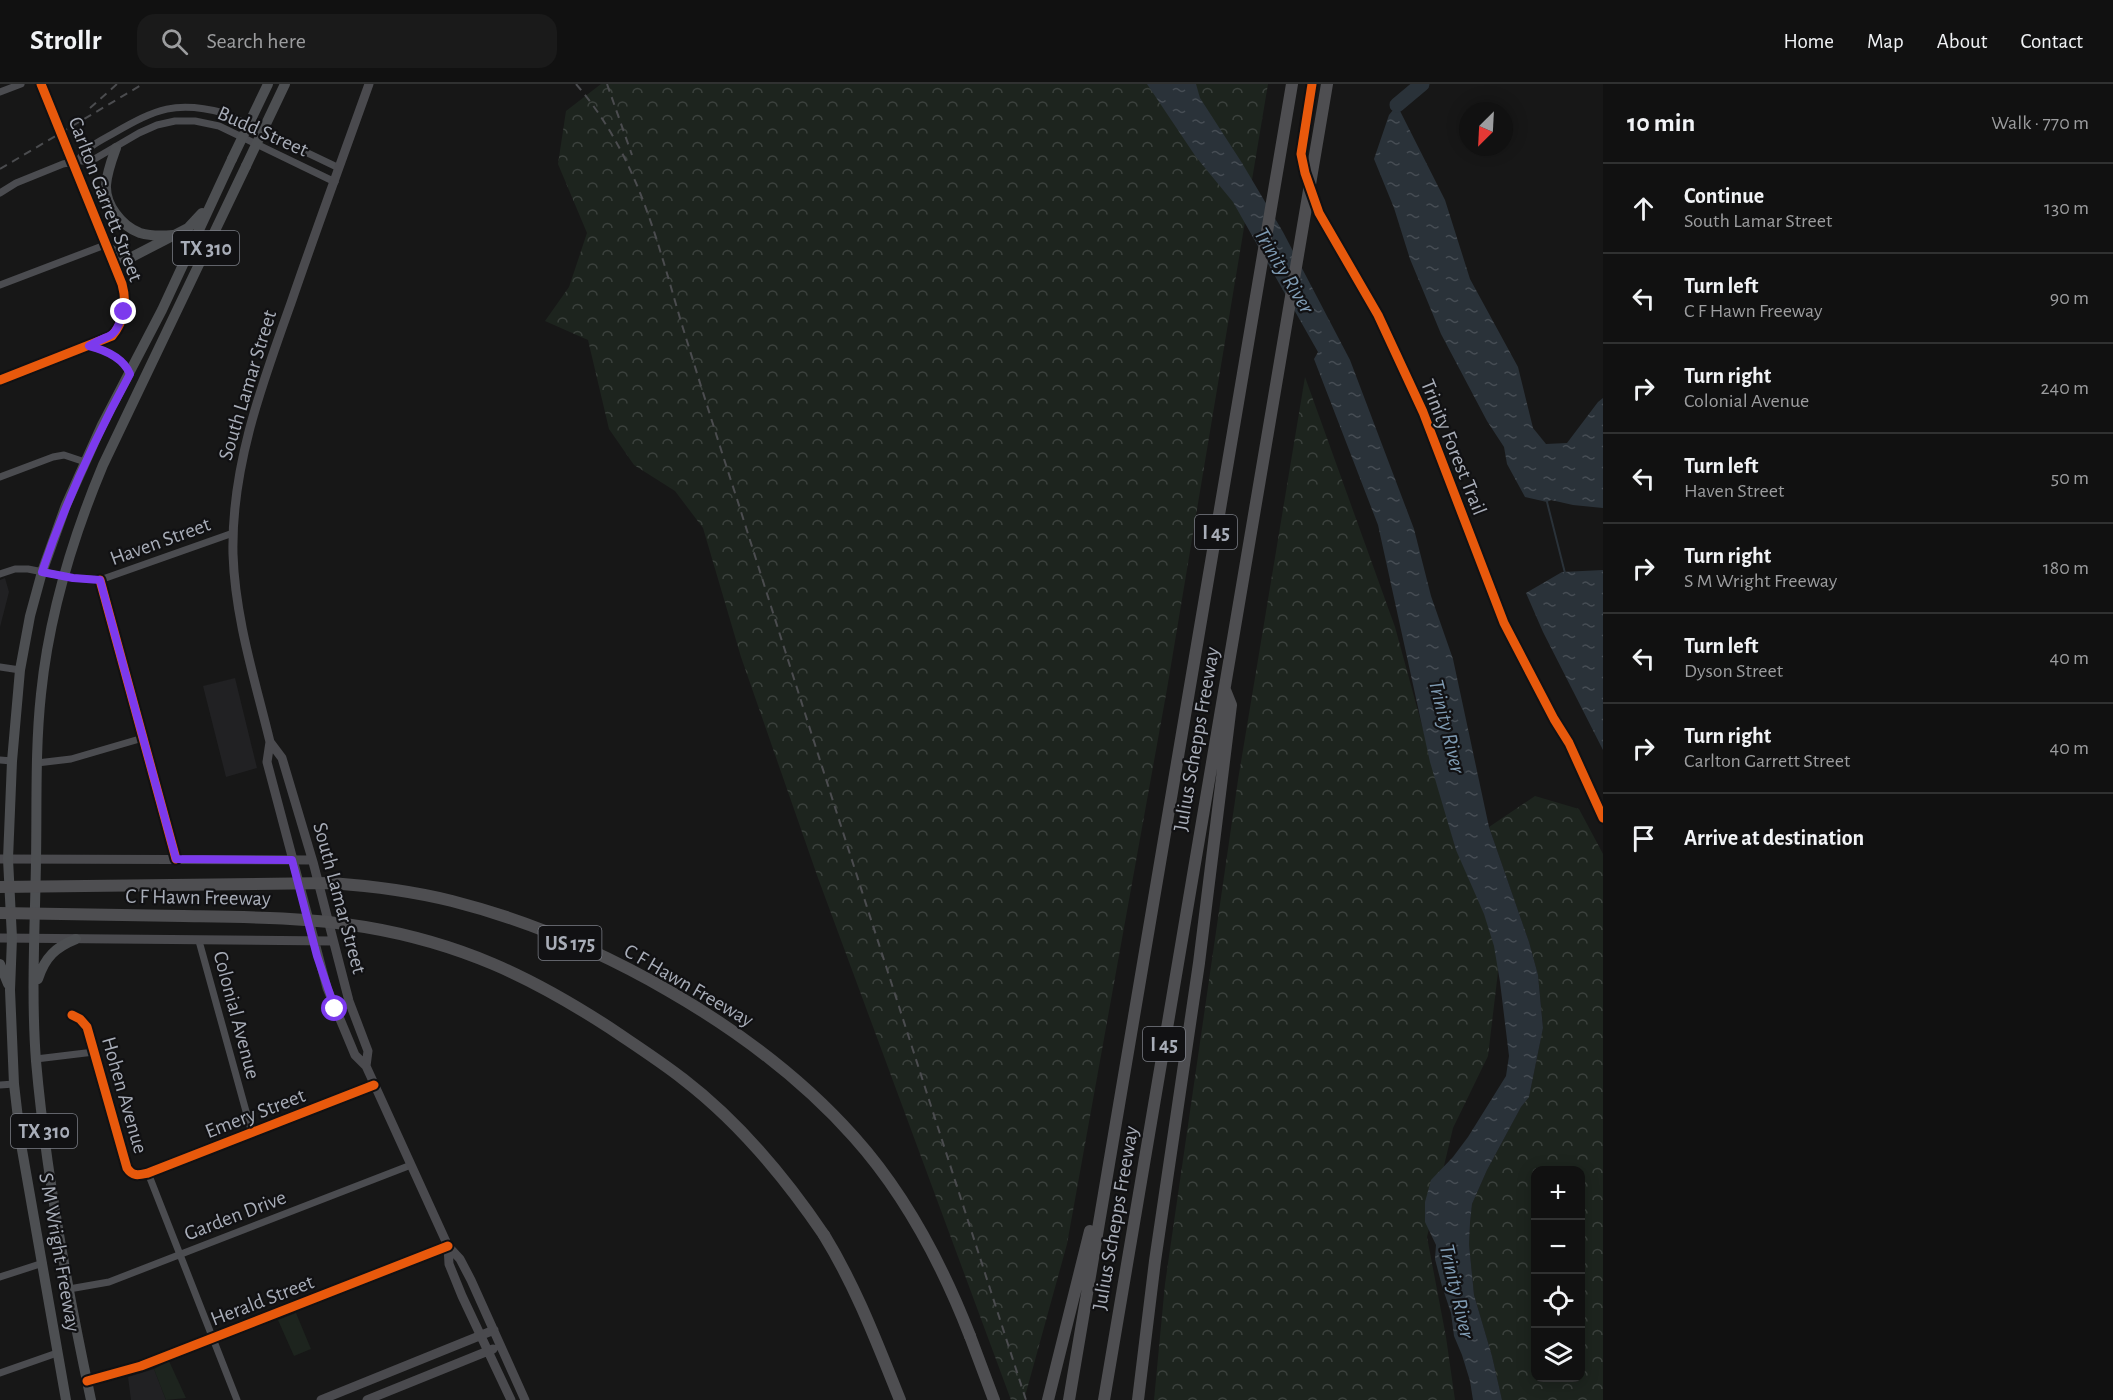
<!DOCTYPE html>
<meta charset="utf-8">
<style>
body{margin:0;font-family:"Alegreya Sans",sans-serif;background:#1a1a1a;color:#f1f3f6}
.controls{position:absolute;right:18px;bottom:18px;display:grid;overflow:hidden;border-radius:12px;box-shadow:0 3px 15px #0003}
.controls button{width:54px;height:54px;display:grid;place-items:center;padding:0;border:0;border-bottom:2px solid #303131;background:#111;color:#f1f3f6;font:30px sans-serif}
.compass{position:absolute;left:1459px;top:18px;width:54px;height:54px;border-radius:50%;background:#111;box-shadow:0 3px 15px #0003;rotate:204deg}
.stop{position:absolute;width:18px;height:18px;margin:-14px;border:4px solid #7c3aed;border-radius:50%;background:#fff}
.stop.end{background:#7c3aed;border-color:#fff;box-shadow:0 2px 6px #0008}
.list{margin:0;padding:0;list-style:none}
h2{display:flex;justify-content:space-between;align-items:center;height:78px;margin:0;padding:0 24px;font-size:26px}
h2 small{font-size:20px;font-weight:400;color:#9c9d9f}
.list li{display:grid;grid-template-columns:39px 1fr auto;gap:18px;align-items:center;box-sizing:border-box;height:90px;padding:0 24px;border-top:2px solid #303131}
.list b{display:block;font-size:22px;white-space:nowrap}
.list p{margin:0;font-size:20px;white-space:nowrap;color:#9c9d9f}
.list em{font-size:20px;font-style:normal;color:#9c9d9f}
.icon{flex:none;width:33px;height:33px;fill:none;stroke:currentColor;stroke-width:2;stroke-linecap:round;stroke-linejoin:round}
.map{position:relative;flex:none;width:1603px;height:1316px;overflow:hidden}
header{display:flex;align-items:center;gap:36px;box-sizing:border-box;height:84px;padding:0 30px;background:#111;border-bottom:2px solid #303131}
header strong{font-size:28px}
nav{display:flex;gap:33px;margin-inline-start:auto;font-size:21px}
.search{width:420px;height:54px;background:#1a1a1a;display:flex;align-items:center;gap:15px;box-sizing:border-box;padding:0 21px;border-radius:18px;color:#9c9d9f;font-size:22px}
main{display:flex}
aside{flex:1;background:#111}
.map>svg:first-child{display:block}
.built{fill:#212123}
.grass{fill:#1d241e}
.forest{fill:url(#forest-crowns);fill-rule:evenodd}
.water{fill:url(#water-ripples)}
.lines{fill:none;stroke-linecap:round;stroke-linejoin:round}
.stream{stroke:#2a3239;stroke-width:2}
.river{stroke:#2a3239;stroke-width:15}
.minor{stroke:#4b4c50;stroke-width:7}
.secondary{stroke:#4a4a4e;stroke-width:9}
.primary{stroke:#4d4f52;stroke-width:10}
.motorway{stroke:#4e4e51;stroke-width:12}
.rail{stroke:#4b4c4f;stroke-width:2;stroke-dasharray:8 6;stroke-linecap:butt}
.primary-bridge{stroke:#4d4f52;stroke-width:10}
.motorway-bridge{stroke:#4e4e51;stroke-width:12}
.cycleway-casing{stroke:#111113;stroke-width:13}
.cycleway{stroke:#e8590c;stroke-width:9}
.route{stroke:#7c3aed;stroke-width:8}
.labels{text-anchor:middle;stroke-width:4.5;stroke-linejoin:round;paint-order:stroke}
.shield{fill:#111113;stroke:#7b7e86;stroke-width:1.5}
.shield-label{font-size:20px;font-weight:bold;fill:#a8adb8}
.street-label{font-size:21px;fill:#a8adb8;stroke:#111113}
.water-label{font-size:22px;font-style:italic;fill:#7f9bb3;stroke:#111113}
</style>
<header>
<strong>Strollr</strong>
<div class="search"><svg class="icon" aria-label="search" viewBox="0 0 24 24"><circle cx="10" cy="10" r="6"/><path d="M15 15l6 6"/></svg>Search here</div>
<nav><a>Home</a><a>Map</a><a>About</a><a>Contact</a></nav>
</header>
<main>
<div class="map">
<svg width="1603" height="1316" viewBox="0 0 1603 1316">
<defs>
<pattern id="forest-crowns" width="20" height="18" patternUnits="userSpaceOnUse" patternTransform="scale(1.5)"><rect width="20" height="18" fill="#1d241e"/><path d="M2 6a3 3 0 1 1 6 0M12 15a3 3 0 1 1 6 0" fill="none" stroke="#3b413d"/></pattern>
<pattern id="water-ripples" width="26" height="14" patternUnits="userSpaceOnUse" patternTransform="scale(1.5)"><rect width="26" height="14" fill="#2a3239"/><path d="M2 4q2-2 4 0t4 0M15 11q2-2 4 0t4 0" fill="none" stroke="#464d54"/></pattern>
</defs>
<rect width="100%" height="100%" fill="#171717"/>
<path class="built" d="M 5,494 L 9,508 L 0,543 L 0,496 Z
M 235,594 L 257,684 L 226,693 L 203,602 Z
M 154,1285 L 166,1316 L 131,1316 L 128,1293 Z"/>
<path class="grass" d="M 296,1229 L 311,1265 L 294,1272 L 278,1236 Z
M 169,1277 L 186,1314 L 166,1316 L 154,1285 Z"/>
<path class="forest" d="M 601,0 L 1268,0 L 1167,605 L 1067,1160 L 1024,1316 L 1011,1316 L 818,794 L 741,573 L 703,444 L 675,407 L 634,381 L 609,345 L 588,256 L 545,237 L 569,203 L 587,149 L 558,80 L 566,27 Z
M 1305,293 L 1395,543 L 1456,766 L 1489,805 L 1500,871 L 1488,972 L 1453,1044 L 1427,1153 L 1446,1253 L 1455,1316 L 1154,1316 L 1165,1200 L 1238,696 Z
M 1535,712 L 1579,725 L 1603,770 L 1603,1316 L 1502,1316 L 1492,1272 L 1474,1211 L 1469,1160 L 1470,1139 L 1472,1120 L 1487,1086 L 1521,1023 L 1529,1013 L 1543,944 L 1542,932 L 1538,891 L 1529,858 L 1489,743 ZM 1536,1086 L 1580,1086 L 1580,1294 L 1536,1294 Z"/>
<path class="water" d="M 1147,0 L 1196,0 L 1200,14 L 1242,79 L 1283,148 L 1350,276 L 1414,445 L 1431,512 L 1453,575 L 1489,743 L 1529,858 L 1538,891 L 1543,944 L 1529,1013 L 1521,1023 L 1487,1086 L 1472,1120 L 1470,1139 L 1469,1160 L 1474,1211 L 1492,1272 L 1502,1316 L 1473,1316 L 1470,1297 L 1462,1271 L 1454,1252 L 1451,1229 L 1442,1202 L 1435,1175 L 1436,1161 L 1425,1138 L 1425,1118 L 1431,1096 L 1453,1073 L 1468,1053 L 1506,992 L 1509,972 L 1500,898 L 1494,862 L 1484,830 L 1456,766 L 1430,678 L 1378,441 L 1314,275 L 1318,268 L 1233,118 L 1196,73 Z
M 1397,21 L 1445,116 L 1470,195 L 1518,283 L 1533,344 L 1546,360 L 1567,359 L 1598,318 L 1603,314 L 1603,424 L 1573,421 L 1551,416 L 1547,418 L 1525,413 L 1507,380 L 1504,363 L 1487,337 L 1441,250 L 1410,175 L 1394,124 L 1374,75 L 1389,31 Z
M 1603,486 L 1603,666 L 1543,548 L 1526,509 L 1562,488 Z"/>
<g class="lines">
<path class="stream" d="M 1547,418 L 1565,489"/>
<path class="river" d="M 1397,21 L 1422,0"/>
<path class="minor" d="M 0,8 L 21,0
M 78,77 C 86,63 100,57 114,49 C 156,25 176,16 224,29 L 339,84
M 0,109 L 16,99 L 63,80 L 78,77 L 91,77 L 139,49 L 157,41 L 175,37 L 195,37 L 219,42 L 335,98
M 0,201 L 105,161
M 89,262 C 105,266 123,274 130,290
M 0,296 L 112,252 C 125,237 127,218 122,200 L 41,0
M 0,393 L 53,373 L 64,371 L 85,378
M 0,490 L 15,485 L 28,485 L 73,494 L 100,496 L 233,449
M 100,496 L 176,775
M 0,583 L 20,586
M 0,676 L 12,677
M 37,679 L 71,675 L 143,654
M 199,857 L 252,1049
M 72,931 L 80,935 L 87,943 L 127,1084 C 133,1093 139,1091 148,1089 L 374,1001
M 36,975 L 94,968
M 0,1001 L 14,1000
M 148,1089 L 237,1316
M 0,1193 L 43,1179
M 69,1205 L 109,1198 L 411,1081
M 0,1289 L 57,1269
M 87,1297 L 141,1282 L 448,1162"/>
<path class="secondary" d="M 270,658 C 255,596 235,534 233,470 C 231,383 262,300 291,219 C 316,146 343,73 369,0
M 0,775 L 312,776
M 0,854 L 333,857
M 366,982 L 368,967 L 349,917 L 313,778 L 282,674 L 270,658 L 267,678 L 327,904 L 355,971 L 366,982 L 448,1162 L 460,1175 L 471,1196 L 525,1316
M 448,1162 L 449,1180 L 462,1212 L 511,1316
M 321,1316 L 494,1246
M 367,1316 L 493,1265"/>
<path class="primary" d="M 116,64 C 112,75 107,88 106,101 C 105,120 121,142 140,149 C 150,152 162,152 173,151
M 105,161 L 121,174 L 128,175 L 188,144 L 202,129
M 0,880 L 8,900
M 38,895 C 45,873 56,863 76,855
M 66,1316 L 21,1060 L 14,1000 L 10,906 L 12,854 L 8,775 L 12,677 L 20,586 L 30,532 L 42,488 L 66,421 L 102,341 L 162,226 L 232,75
M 91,1316 C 67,1204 46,1091 36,977 C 31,911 35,843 36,777 C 37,722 35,666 41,610 C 49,531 72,455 103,381 L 246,82"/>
<path class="motorway" d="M 824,1151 C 856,1203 877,1259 900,1316
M 970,1252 L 994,1316
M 1048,1316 L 1090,1147
M 1069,1316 L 1292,0
M 1104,1316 L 1327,0
M 1138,1316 L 1155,1177 L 1199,879 L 1231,621 L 1225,606"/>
<path class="rail" d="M 576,0 C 637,71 656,153 682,241 C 700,299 718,357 737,415 C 832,716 929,1016 1026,1316
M 607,0 L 632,71
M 90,24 L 117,0
M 0,85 L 143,0"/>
<path class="primary-bridge" d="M 232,75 L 268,0
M 246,82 L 285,0"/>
<path class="motorway-bridge" d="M 0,803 L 331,799 C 372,802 412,807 452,817 C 594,853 756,943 854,1053 C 906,1111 942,1180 970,1252
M 0,829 C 61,830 122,831 183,832 C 244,833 305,833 365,843 C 460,859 530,892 610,944 C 635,961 660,977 683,995 C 739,1038 784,1092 824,1151"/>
<defs>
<path id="cycleway" d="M 1312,0 L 1301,70 L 1305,89 L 1319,129 L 1378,231 L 1423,328 L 1504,539 L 1554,635 L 1569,659 L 1603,734
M 0,296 L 112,252 C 125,237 127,218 122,200 L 41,0
M 100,496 L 176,775
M 72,931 L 80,935 L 87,943 L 127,1084 C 133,1093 139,1091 148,1089 L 374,1001
M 87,1297 L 141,1282 L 448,1162"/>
</defs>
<use href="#cycleway" class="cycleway-casing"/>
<use href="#cycleway" class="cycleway"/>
</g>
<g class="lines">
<path class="route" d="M 124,228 C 112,259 113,247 89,262 C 105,266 123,273 130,290 C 95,354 65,419 42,488 L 73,494 L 100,496 L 176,775 L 292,776 L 317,872 L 335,925"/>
</g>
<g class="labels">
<g class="shield">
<rect x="173" y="147" width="66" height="34" rx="4.5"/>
<rect x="1195" y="431" width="42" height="34" rx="4.5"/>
<rect x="538.5" y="842" width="63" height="34" rx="4.5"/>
<rect x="1143" y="943" width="42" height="34" rx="4.5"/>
<rect x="11" y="1030" width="66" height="34" rx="4.5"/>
</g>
<g class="shield-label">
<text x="206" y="171">TX 310</text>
<text x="1216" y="455">I 45</text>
<text x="570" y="866">US 175</text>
<text x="1164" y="967">I 45</text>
<text x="44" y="1054">TX 310</text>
</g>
<g class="street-label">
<text transform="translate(263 47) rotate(24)" y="7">Budd Street</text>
<text transform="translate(106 115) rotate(69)" y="7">Carlton Garrett Street</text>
<text transform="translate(247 301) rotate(-73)" y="7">South Lamar Street</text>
<text transform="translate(1454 363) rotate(68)" y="7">Trinity Forest Trail</text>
<text transform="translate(160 457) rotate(-20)" y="7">Haven Street</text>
<text transform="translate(1196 655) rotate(-80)" y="7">Julius Schepps Freeway</text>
<text transform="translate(198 813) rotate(1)" y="7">C F Hawn Freeway</text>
<text transform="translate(340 814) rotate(75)" y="7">South Lamar Street</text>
<text transform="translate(689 901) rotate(30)" y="7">C F Hawn Freeway</text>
<text transform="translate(237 931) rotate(75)" y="7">Colonial Avenue</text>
<text transform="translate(125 1011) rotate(74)" y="7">Hohen Avenue</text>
<text transform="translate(255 1029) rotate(-21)" y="7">Emery Street</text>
<text transform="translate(235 1131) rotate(-21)" y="7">Garden Drive</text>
<text transform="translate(1115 1134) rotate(-80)" y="7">Julius Schepps Freeway</text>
<text transform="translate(60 1168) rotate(80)" y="7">S M Wright Freeway</text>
<text transform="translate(262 1216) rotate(-21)" y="7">Herald Street</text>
</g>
<g class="water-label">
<text transform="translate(1285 186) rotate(59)" y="8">Trinity River</text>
<text transform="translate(1448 642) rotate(76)" y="8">Trinity River</text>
<text transform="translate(1458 1207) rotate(77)" y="8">Trinity River</text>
</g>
</g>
</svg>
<div class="controls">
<button>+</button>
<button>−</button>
<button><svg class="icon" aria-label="locate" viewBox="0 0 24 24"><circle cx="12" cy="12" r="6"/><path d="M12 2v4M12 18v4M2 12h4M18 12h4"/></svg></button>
<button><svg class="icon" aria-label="layers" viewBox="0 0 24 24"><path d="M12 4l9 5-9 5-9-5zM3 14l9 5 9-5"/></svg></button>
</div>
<svg class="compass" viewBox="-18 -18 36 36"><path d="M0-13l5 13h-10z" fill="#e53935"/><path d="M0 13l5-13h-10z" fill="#9c9d9f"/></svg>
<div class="stop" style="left:335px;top:925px"></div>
<div class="stop end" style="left:124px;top:228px"></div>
</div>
<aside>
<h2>10 min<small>Walk · 770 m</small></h2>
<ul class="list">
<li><svg class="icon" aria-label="ahead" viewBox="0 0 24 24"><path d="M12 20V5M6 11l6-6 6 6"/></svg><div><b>Continue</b><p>South Lamar Street</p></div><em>130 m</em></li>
<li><svg class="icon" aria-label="left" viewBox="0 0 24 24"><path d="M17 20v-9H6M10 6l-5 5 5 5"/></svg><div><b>Turn left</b><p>C F Hawn Freeway</p></div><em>90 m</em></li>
<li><svg class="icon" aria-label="right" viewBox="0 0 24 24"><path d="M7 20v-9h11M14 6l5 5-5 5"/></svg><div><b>Turn right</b><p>Colonial Avenue</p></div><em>240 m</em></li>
<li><svg class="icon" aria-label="left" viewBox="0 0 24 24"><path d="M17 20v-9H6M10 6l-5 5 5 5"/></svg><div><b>Turn left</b><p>Haven Street</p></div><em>50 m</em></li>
<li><svg class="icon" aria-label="right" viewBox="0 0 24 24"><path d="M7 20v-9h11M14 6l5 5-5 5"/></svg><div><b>Turn right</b><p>S M Wright Freeway</p></div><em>180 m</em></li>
<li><svg class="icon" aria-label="left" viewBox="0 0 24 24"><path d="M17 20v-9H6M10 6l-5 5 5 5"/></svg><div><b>Turn left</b><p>Dyson Street</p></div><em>40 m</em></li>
<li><svg class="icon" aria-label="right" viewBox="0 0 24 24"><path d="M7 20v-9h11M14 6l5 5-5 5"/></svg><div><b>Turn right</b><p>Carlton Garrett Street</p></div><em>40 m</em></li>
<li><svg class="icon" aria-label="arrive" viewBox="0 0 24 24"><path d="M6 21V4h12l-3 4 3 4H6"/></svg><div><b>Arrive at destination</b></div></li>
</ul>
</aside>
</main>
